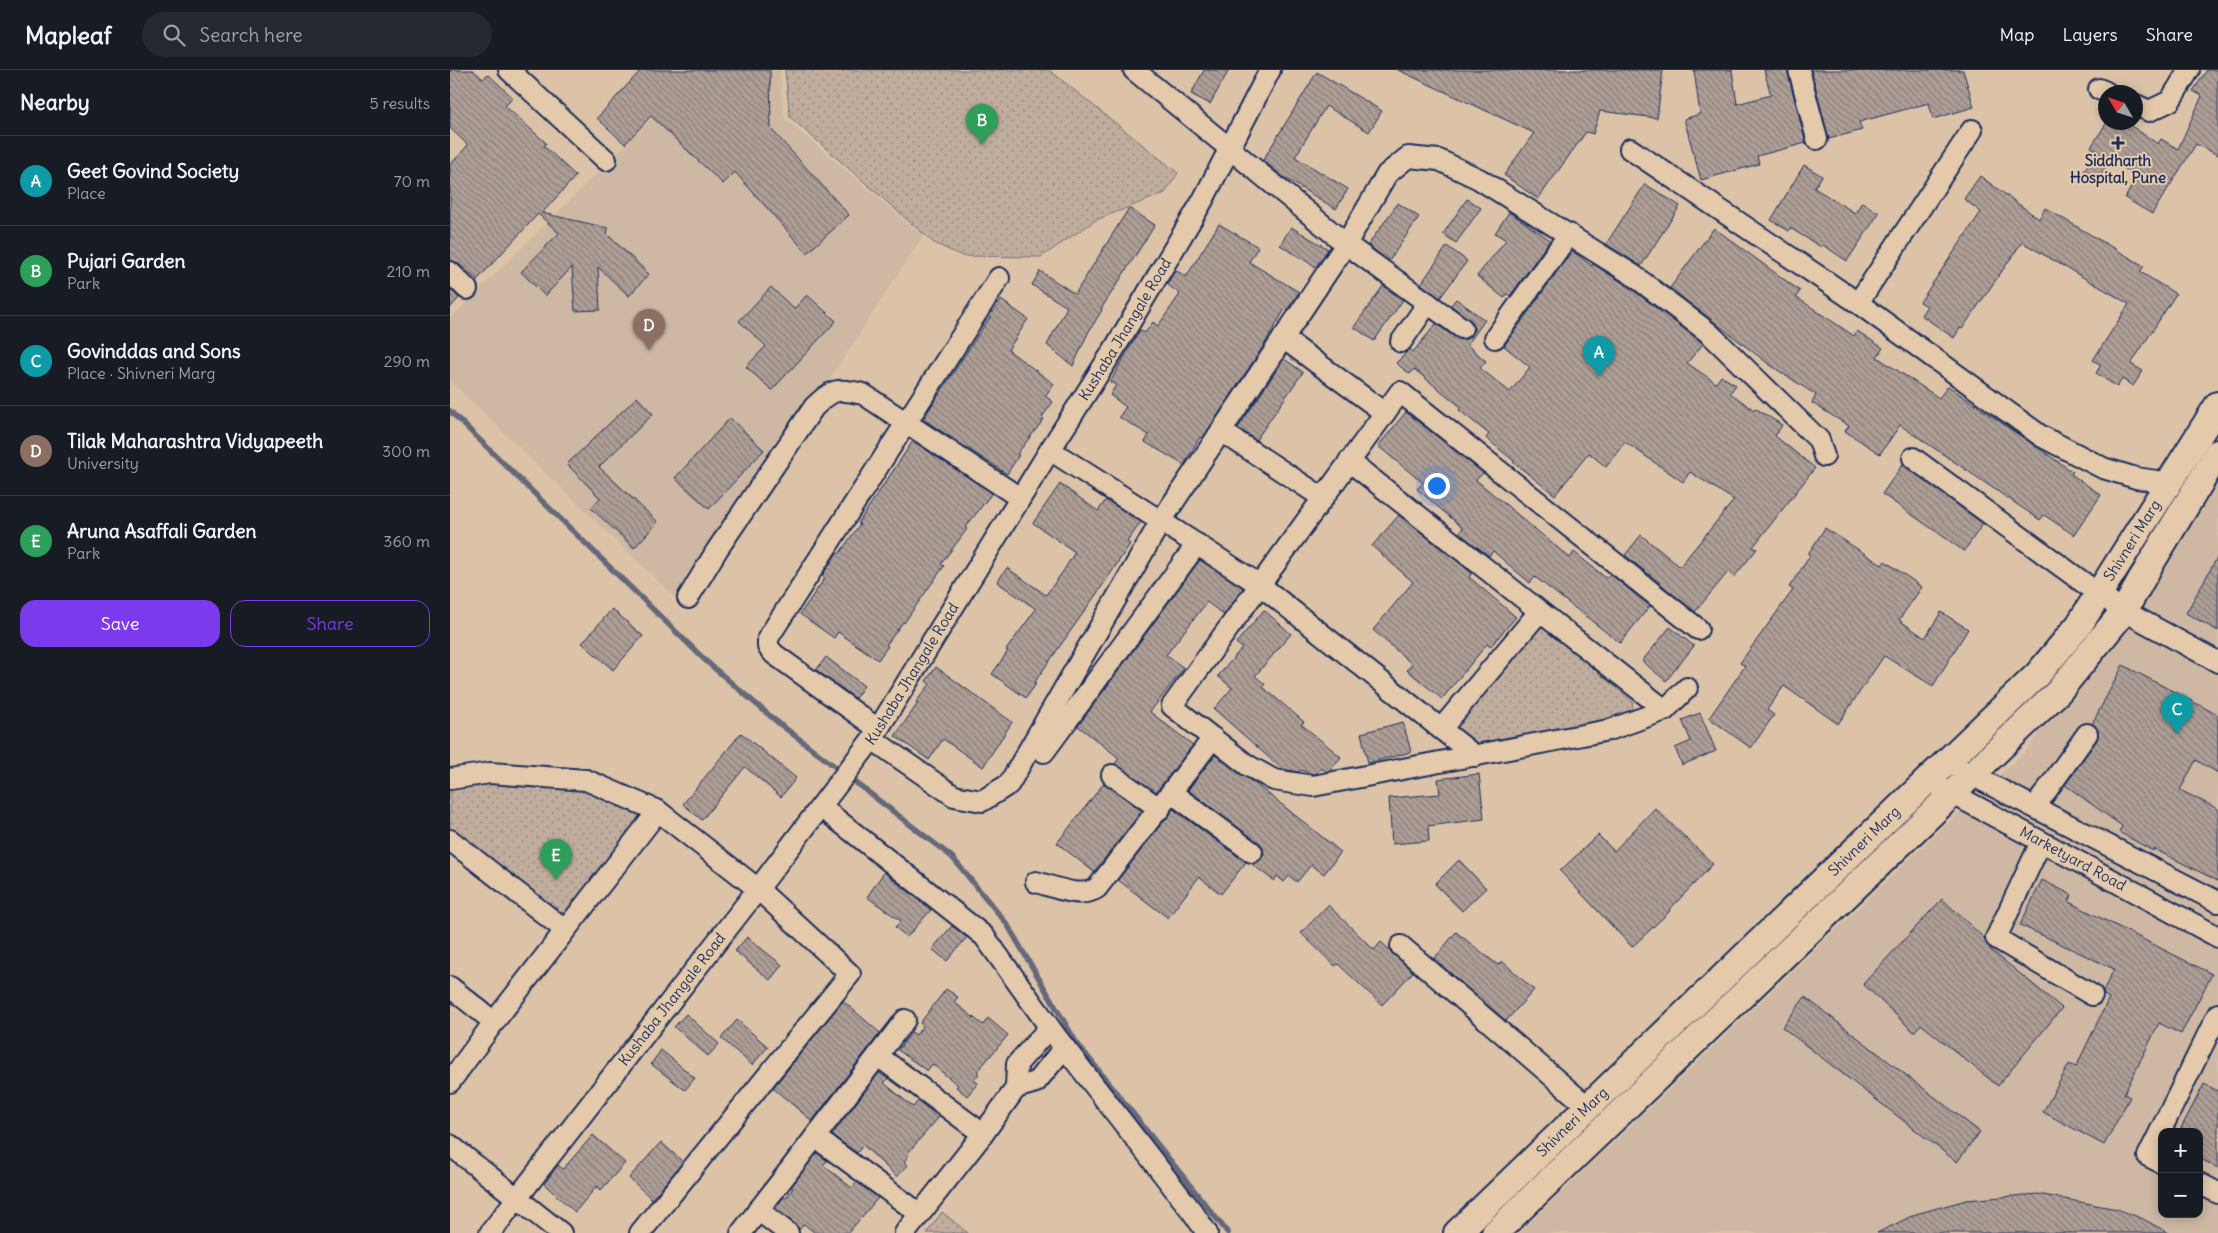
<!DOCTYPE html>
<meta charset="utf-8">
<style>
body{margin:0;font-family:Delius,sans-serif;background:#242831;color:#f1f3f6}
.controls{position:absolute;right:15px;bottom:15px;display:grid;overflow:hidden;border-radius:10px;box-shadow:0 2px 12px #0003}
.controls button{width:45px;height:45px;display:grid;place-items:center;padding:0;border:0;border-bottom:1px solid #363941;background:#171b24;color:#f1f3f6;font:25px sans-serif}
.compass{position:absolute;left:1648px;top:15px;width:45px;height:45px;border-radius:50%;background:#171b24;box-shadow:0 2px 12px #0003;rotate:309deg}
.you{position:absolute;left:986px;top:415px;width:18px;height:18px;margin:-12px;border:4px solid #fff;border-radius:50%;background:#1a73e8;box-shadow:0 0 0 8px #1a73e833}
.badge{display:grid;place-items:center;width:32px;height:32px;border-radius:50%;background:#7c3aed;color:#fff;font-size:16px;font-weight:700}
.pin{position:absolute;translate:-50% -41px;filter:drop-shadow(0 1px 2px #0008)}
.pin::after{content:'';position:absolute;top:26px;width:18px;height:15px;background:inherit;clip-path:polygon(0 0,100% 0,50% 100%)}
.list{margin:0;padding:0;list-style:none}
h2{display:flex;justify-content:space-between;align-items:center;height:65px;margin:0;padding:0 20px;font-size:21px}
h2 small{font-size:16px;font-weight:400;color:#9ea1a6}
.list li{display:grid;grid-template-columns:32px 1fr auto;gap:15px;align-items:center;box-sizing:border-box;height:90px;padding:0 20px;border-top:1px solid #363941}
.list b{display:block;font-size:19px;white-space:nowrap}
.list p{margin:0;font-size:16px;white-space:nowrap;color:#9ea1a6}
.list em{font-size:16px;font-style:normal;color:#9ea1a6}
.actions{display:flex;gap:10px;padding:15px 20px}
.actions a{flex:1;padding:11px 0;border:1px solid #7c3aed;border-radius:15px;text-align:center;font-size:18px;color:#7c3aed}
.actions .main{background:#7c3aed;color:#fff}
.icon{flex:none;width:28px;height:28px;fill:none;stroke:currentColor;stroke-width:2;stroke-linecap:round;stroke-linejoin:round}
.map{position:relative;flex:none;width:1768px;height:1163px;overflow:hidden}
header{display:flex;align-items:center;gap:30px;box-sizing:border-box;height:70px;padding:0 25px;background:#171b24;border-bottom:1px solid #363941}
header strong{font-size:24px}
nav{display:flex;gap:28px;margin-inline-start:auto;font-size:18px}
.search{width:350px;height:45px;background:#242831;display:flex;align-items:center;gap:12px;box-sizing:border-box;padding:0 18px;border-radius:28px;color:#9ea1a6;font-size:19px}
main{display:flex}
aside{flex:1;background:#171b24}
.map>svg:first-child{display:block}
.built{fill:#ceb8a3;fill-rule:evenodd}
.grass{fill:url(#grass-dots);stroke:#6e6e7e}
.lines{fill:none;stroke-linecap:round;stroke-linejoin:round}
.stream{stroke:#66697b;stroke-width:5.5}
.building{fill:url(#building-back-hatch);stroke:#1b2f5e}
.minor-casing{stroke:#1b2f5e;stroke-width:24}
.major-casing{stroke:#1b2f5e;stroke-width:30}
.minor{stroke:#e4c9ab;stroke-width:20}
.major{stroke:#e4c9ab;stroke-width:26}
.poi-dot{fill:#1b2f5e;stroke:#e4c9ab;stroke-width:2}
.labels{text-anchor:middle;stroke-width:4;stroke-linejoin:round;paint-order:stroke}
.poi-label{font-size:15px;font-weight:bold;fill:#1b2f5e;stroke:#e4c9ab}
.street-label{font-size:15px;fill:#1b2f5e;stroke:#e4c9ab}
</style>
<header>
<strong>Mapleaf</strong>
<div class="search"><svg class="icon" aria-label="search" viewBox="0 0 24 24"><circle cx="10" cy="10" r="6"/><path d="M15 15l6 6"/></svg>Search here</div>
<nav><a>Map</a><a>Layers</a><a>Share</a></nav>
</header>
<main>
<aside>
<h2>Nearby<small>5 results</small></h2>
<ul class="list">
<li><span class="badge" style="background:#0f9aa8">A</span><div><b>Geet Govind Society</b><p>Place</p></div><em>70 m</em></li>
<li><span class="badge" style="background:#2e9e5b">B</span><div><b>Pujari Garden</b><p>Park</p></div><em>210 m</em></li>
<li><span class="badge" style="background:#0f9aa8">C</span><div><b>Govinddas and Sons</b><p>Place · Shivneri Marg</p></div><em>290 m</em></li>
<li><span class="badge" style="background:#8d6e63">D</span><div><b>Tilak Maharashtra Vidyapeeth</b><p>University</p></div><em>300 m</em></li>
<li><span class="badge" style="background:#2e9e5b">E</span><div><b>Aruna Asaffali Garden</b><p>Park</p></div><em>360 m</em></li>
</ul>
<div class="actions"><a class="main">Save</a><a>Share</a></div>
</aside>
<div class="map">
<svg width="1768" height="1163" viewBox="0 0 1768 1163">
<defs>
<pattern id="grass-dots" width="8" height="8" patternUnits="userSpaceOnUse" patternTransform="scale(1.25)"><rect width="8" height="8" fill="#c0ad9d"/><path d="M2 2h.1M6 6h.1" fill="none" stroke="#9b8d83" stroke-width="1.8" stroke-linecap="round"/></pattern>
<pattern id="building-back-hatch" width="6" height="6" patternUnits="userSpaceOnUse" patternTransform="scale(1.25)"><rect width="6" height="6" fill="#ad9e96"/><path d="M-1 5l2 2M0 0l6 6M5-1l2 2" fill="none" stroke="#8c817e"/></pattern>
</defs>
<rect width="100%" height="100%" fill="#dcc3a8"/>
<filter id="ink" filterUnits="userSpaceOnUse"><feTurbulence type="fractalNoise" baseFrequency=".02" numOctaves="2"/><feDisplacementMap in="SourceGraphic" scale="10" xChannelSelector="R" yChannelSelector="G"/><feConvolveMatrix kernelMatrix="1 2 1 2 8 2 1 2 1" color-interpolation-filters="sRGB"/></filter>
<g filter="url(#ink)">
<path class="built" d="M 251,0 L 330,0 L 334,48 L 473,166 L 233,535 L 0,311 L 0,249 Z
M 1768,405 L 1768,1163 L 1069,1163 L 1490,760 L 1576,681 L 1701,511 ZM 1712,1062 L 1749,1062 L 1749,1144 L 1712,1144 Z"/>
<path class="grass" d="M 335,0 L 599,0 L 728,103 L 715,123 L 646,150 L 591,187 L 512,186 L 484,173 L 340,47 Z
M 1087,551 L 1183,632 L 1182,639 L 1178,645 L 1111,664 L 1029,678 L 1000,656 Z
M 40,703 L 130,715 L 198,743 L 120,854 L 0,767 L 0,717 Z
M 492,1142 L 518,1163 L 477,1163 Z"/>
<g class="lines">
<path class="stream" d="M 0,341 L 257,592 L 326,651 L 502,787 L 557,854 L 626,972 L 778,1163"/>
</g>
<path class="building" d="M 0,0 L 23,0 L 33,9 L 38,4 L 63,28 L 55,36 L 96,73 L 94,76 L 126,106 L 92,143 L 158,158 L 157,164 L 199,204 L 179,226 L 148,197 L 150,240 L 125,241 L 122,197 L 95,226 L 71,202 L 109,163 L 88,144 L 27,210 L 8,193 L 0,190 L 0,95 L 18,75 L 0,58 Z
M 191,0 L 320,0 L 321,59 L 399,145 L 357,183 L 285,102 L 273,114 L 201,46 L 175,74 L 147,48 Z
M 754,0 L 779,0 L 760,34 L 741,24 Z
M 948,0 L 1213,0 L 1207,48 L 1150,41 L 1143,64 L 1136,62 L 1088,129 L 1054,105 L 1084,63 Z
M 1244,0 L 1282,0 L 1287,34 L 1321,25 L 1314,0 L 1337,0 L 1356,73 L 1307,86 L 1309,94 L 1251,110 L 1234,49 L 1250,44 Z
M 1361,0 L 1513,0 L 1524,37 L 1483,49 L 1479,33 L 1409,52 L 1412,60 L 1379,69 Z
M 1757,0 L 1768,0 L 1768,85 L 1746,74 L 1702,144 L 1675,128 L 1687,107 L 1661,89 L 1647,111 L 1633,103 L 1647,81 L 1641,77 L 1657,52 L 1675,52 L 1708,74 L 1711,69 L 1728,79 L 1752,26 L 1743,21 Z
M 867,2 L 932,41 L 919,62 L 876,36 L 845,87 L 898,119 L 886,139 L 833,107 L 813,90 Z
M 1354,95 L 1372,106 L 1364,118 L 1405,143 L 1412,132 L 1429,143 L 1397,191 L 1373,175 L 1371,177 L 1340,158 L 1339,161 L 1321,150 Z
M 1530,106 L 1589,149 L 1595,138 L 1694,196 L 1690,202 L 1726,224 L 1681,294 L 1693,301 L 1683,316 L 1672,309 L 1667,317 L 1646,303 L 1651,295 L 1643,290 L 1679,234 L 1572,172 L 1512,259 L 1510,258 L 1504,268 L 1471,245 L 1477,236 L 1470,232 L 1531,142 L 1514,129 Z
M 1195,114 L 1230,136 L 1191,196 L 1156,174 Z
M 1017,129 L 1031,138 L 1006,173 L 993,164 Z
M 948,133 L 969,147 L 939,191 L 918,175 Z
M 679,138 L 705,155 L 651,239 L 652,240 L 638,263 L 623,296 L 597,275 L 617,237 L 582,215 L 590,201 L 625,224 Z
M 1059,142 L 1100,170 L 1060,226 L 1057,224 L 1054,228 L 1027,206 L 1056,170 L 1045,163 Z
M 769,154 L 808,177 L 799,192 L 849,222 L 837,240 L 835,239 L 814,275 L 752,369 L 750,367 L 734,395 L 695,372 L 699,365 L 669,347 L 676,337 L 660,325 L 666,315 L 660,312 L 690,260 L 695,263 L 703,252 L 708,256 L 730,224 L 717,214 L 726,200 L 736,207 Z
M 841,157 L 878,179 L 866,197 L 830,175 Z
M 1264,158 L 1350,221 L 1346,227 L 1404,266 L 1407,261 L 1433,278 L 1427,287 L 1489,328 L 1498,316 L 1623,402 L 1621,404 L 1651,425 L 1624,465 L 1594,445 L 1590,450 L 1450,355 L 1430,384 L 1395,361 L 1399,356 L 1362,333 L 1366,325 L 1320,295 L 1220,218 Z
M 997,176 L 1017,191 L 990,228 L 971,214 Z
M 1122,181 L 1142,196 L 1143,194 L 1176,215 L 1251,272 L 1253,274 L 1237,293 L 1266,313 L 1271,306 L 1286,315 L 1280,323 L 1304,340 L 1305,338 L 1332,355 L 1325,366 L 1365,398 L 1303,477 L 1307,479 L 1284,507 L 1278,502 L 1245,542 L 1175,485 L 1191,465 L 1229,496 L 1231,495 L 1284,430 L 1240,402 L 1233,412 L 1175,372 L 1156,397 L 1139,383 L 1105,425 L 1063,392 L 1064,391 L 1036,368 L 1039,364 L 1009,340 L 1011,337 L 964,299 L 960,304 L 946,293 L 960,279 L 963,282 L 986,254 L 1010,270 L 1016,269 L 1021,265 L 1024,259 L 1023,253 L 1001,235 L 1006,229 L 1035,250 L 1017,275 L 1036,291 L 1030,298 L 1060,322 L 1080,297 L 1054,276 Z
M 933,216 L 953,230 L 924,271 L 904,257 Z
M 321,217 L 344,239 L 357,225 L 386,251 L 322,320 L 296,297 L 316,276 L 289,251 Z
M 0,219 L 9,228 L 0,238 Z
M 551,230 L 578,249 L 558,280 L 604,314 L 595,326 L 603,332 L 592,347 L 594,349 L 567,384 L 569,385 L 557,404 L 473,349 Z
M 834,289 L 853,302 L 806,370 L 788,358 Z
M 187,327 L 203,344 L 149,397 L 208,452 L 184,478 L 141,438 L 150,428 L 117,394 Z
M 956,342 L 1033,403 L 1026,410 L 1120,488 L 1124,482 L 1156,508 L 1160,504 L 1200,536 L 1170,573 L 1085,507 L 1080,513 L 1043,481 L 1039,486 L 1009,463 L 1013,458 L 967,419 L 973,413 L 928,376 Z
M 280,348 L 314,380 L 259,439 L 225,408 Z
M 463,371 L 542,423 L 515,458 L 517,459 L 491,494 L 494,496 L 454,553 L 453,552 L 436,575 L 438,576 L 428,590 L 388,562 L 384,568 L 350,544 L 375,508 L 372,506 L 387,483 L 389,484 L 410,454 L 408,453 Z
M 1453,394 L 1533,454 L 1514,481 L 1432,424 Z
M 610,414 L 648,441 L 656,430 L 691,452 L 677,472 L 680,474 L 657,509 L 584,613 L 586,614 L 576,628 L 542,604 L 558,581 L 556,580 L 586,539 L 547,512 L 557,498 L 596,525 L 614,500 L 625,482 L 583,453 Z
M 949,445 L 1022,503 L 1019,507 L 1066,547 L 1040,577 L 1037,574 L 992,629 L 957,600 L 962,594 L 923,560 L 963,512 L 922,476 Z
M 1375,458 L 1432,495 L 1435,491 L 1472,517 L 1449,550 L 1475,568 L 1491,542 L 1518,559 L 1483,616 L 1434,586 L 1388,654 L 1334,616 L 1317,640 L 1324,645 L 1301,678 L 1259,648 L 1295,596 L 1290,593 L 1343,520 L 1339,517 L 1360,486 L 1358,484 Z
M 1768,486 L 1768,561 L 1736,543 Z
M 750,490 L 793,518 L 774,545 L 757,532 L 716,585 L 734,598 L 700,642 L 743,675 L 706,722 L 665,694 L 669,688 L 628,656 Z
M 162,539 L 193,566 L 163,600 L 132,573 Z
M 814,540 L 841,564 L 805,606 L 815,614 L 813,617 L 854,652 L 851,654 L 891,687 L 880,701 L 876,701 L 871,698 L 867,703 L 863,704 L 851,700 L 849,702 L 832,699 L 764,639 L 782,618 L 768,606 L 792,578 L 786,573 Z
M 1220,557 L 1244,576 L 1216,611 L 1192,591 Z
M 376,587 L 414,616 L 405,628 L 366,600 Z
M 1673,595 L 1768,645 L 1768,703 L 1746,690 L 1730,720 L 1768,739 L 1768,811 L 1704,779 L 1703,781 L 1669,762 L 1672,756 L 1615,715 L 1647,670 L 1648,660 L 1642,654 Z
M 486,597 L 562,652 L 533,697 L 493,669 L 479,690 L 445,666 L 468,633 L 466,632 L 480,614 L 476,611 Z
M 1250,643 L 1266,681 L 1232,695 L 1225,678 L 1241,671 L 1232,650 Z
M 953,652 L 961,682 L 918,693 L 911,663 Z
M 291,663 L 346,708 L 331,727 L 295,697 L 252,750 L 233,734 Z
M 765,685 L 790,704 L 806,714 L 891,782 L 874,804 L 861,795 L 847,812 L 839,806 L 834,812 L 827,806 L 824,811 L 802,794 L 811,789 L 814,784 L 813,778 L 809,773 L 738,720 Z
M 1029,704 L 1034,749 L 978,756 L 979,771 L 942,774 L 939,728 L 990,724 L 988,709 Z
M 654,713 L 692,741 L 644,802 L 607,773 Z
M 1205,738 L 1263,794 L 1219,840 L 1220,841 L 1182,877 L 1110,801 L 1148,765 L 1164,781 Z
M 723,739 L 796,792 L 771,824 L 749,807 L 718,848 L 668,810 Z
M 1009,790 L 1036,818 L 1012,841 L 985,814 Z
M 434,802 L 481,840 L 457,867 L 445,857 L 451,851 L 417,827 Z
M 1592,810 L 1622,825 L 1619,832 L 1762,904 L 1731,964 L 1709,953 L 1674,1024 L 1680,1027 L 1654,1075 L 1593,1042 L 1619,994 L 1626,997 L 1659,928 L 1654,925 L 1653,921 L 1664,899 L 1570,855 Z
M 1492,829 L 1534,868 L 1541,880 L 1612,938 L 1548,1016 L 1471,954 L 1464,962 L 1413,914 Z
M 878,835 L 924,880 L 931,872 L 963,902 L 932,935 L 888,894 L 885,896 L 851,863 Z
M 502,856 L 517,867 L 497,891 L 482,879 Z
M 1006,862 L 1048,895 L 1052,891 L 1084,920 L 1056,951 L 984,889 Z
M 297,867 L 332,895 L 320,910 L 285,881 Z
M 496,919 L 508,927 L 504,932 L 533,955 L 538,948 L 558,965 L 527,1002 L 529,1004 L 524,1010 L 528,1013 L 517,1026 L 506,1017 L 508,1015 L 482,994 L 477,1001 L 448,980 L 462,962 L 466,965 L 473,956 L 470,953 Z
M 1355,927 L 1530,1062 L 1507,1092 L 1332,957 Z
M 393,931 L 430,963 L 362,1051 L 323,1018 Z
M 236,944 L 269,974 L 258,986 L 224,957 Z
M 287,950 L 318,977 L 302,995 L 271,968 Z
M 211,980 L 245,1008 L 235,1020 L 201,994 Z
M 429,1003 L 438,1009 L 434,1013 L 463,1037 L 468,1031 L 489,1047 L 457,1084 L 459,1085 L 454,1092 L 458,1095 L 447,1107 L 413,1075 L 407,1083 L 382,1065 Z
M 1754,1014 L 1768,1021 L 1768,1098 L 1749,1088 L 1749,1062 L 1729,1062 Z
M 143,1065 L 175,1093 L 151,1120 L 147,1116 L 125,1142 L 94,1114 L 108,1095 L 113,1099 Z
M 211,1072 L 233,1092 L 202,1129 L 179,1108 Z
M 367,1083 L 377,1091 L 373,1095 L 402,1118 L 407,1112 L 428,1128 L 398,1163 L 365,1163 L 354,1154 L 349,1160 L 345,1154 L 325,1138 L 334,1127 L 336,1128 L 343,1118 L 341,1117 Z
M 1588,1124 L 1667,1139 L 1691,1148 L 1719,1163 L 1427,1163 L 1466,1144 L 1516,1130 Z"/>
<g class="lines">
<defs>
<g id="minor">
<path d="M 59,0 L 156,90"/>
<path d="M 684,0 L 896,174 L 1012,258"/>
<path d="M 1349,0 L 1367,69"/>
<path d="M 1649,19 L 1656,22"/>
<path d="M 1686,35 L 1699,41 L 1720,31 L 1739,0"/>
<path d="M 1180,79 L 1408,233 L 1591,366 L 1653,398 L 1686,408 L 1720,413"/>
<path d="M 0,202 L 17,219"/>
<path d="M 1408,233 L 1522,60"/>
<path d="M 833,268 L 935,343"/>
<path d="M 1045,268 L 1119,164"/>
<path d="M 951,272 L 978,233"/>
<path d="M 771,361 L 873,428"/>
<path d="M 600,380 L 810,515 L 1025,686"/>
<path d="M 1463,388 L 1649,524 L 1674,541 L 1768,592"/>
<path d="M 899,391 L 1215,640"/>
<path d="M 238,528 L 267,480 L 364,337 C 383,319 386,318 413,324 L 570,428"/>
<path d="M 1237,618 L 1215,640 L 1159,660 L 863,716 L 824,710 L 797,695 L 722,636 L 950,322 L 1248,559"/>
<path d="M 428,659 L 324,584 L 318,577 L 318,568 L 549,208"/>
<path d="M 991,659 L 1089,542"/>
<path d="M 422,669 L 504,726 L 532,731 L 559,714 L 711,451 L 896,174 L 937,104 L 958,87 L 989,90 L 1029,109 L 1183,205 L 1259,263 L 1369,370 L 1374,386"/>
<path d="M 594,682 L 747,474"/>
<path d="M 1510,699 L 1768,832"/>
<path d="M 662,705 L 710,739"/>
<path d="M 0,709 L 40,703 L 136,710 L 208,741 L 308,819 L 400,904 L 190,1163"/>
<path id="s1" d="M 1490,717 L 1768,867"/>
<path d="M 722,723 L 802,782"/>
<path d="M 371,737 L 534,866 L 608,969 L 744,1144 L 757,1163"/>
<path d="M 1585,737 L 1637,664"/>
<path d="M 0,770 L 115,860"/>
<path d="M 1591,772 L 1546,868 L 1642,925"/>
<path d="M 586,812 C 605,817 630,829 647,818 L 763,668"/>
<path d="M 951,876 L 1138,1037"/>
<path d="M 0,917 L 44,952"/>
<path d="M 428,986 L 533,1064"/>
<path d="M 0,1012 L 44,952 L 208,741"/>
<path d="M 566,1018 L 586,1012 L 614,978"/>
<path d="M 365,1067 L 470,1144"/>
<path d="M 0,1075 L 111,1163"/>
<path d="M 1712,1093 L 1698,1086 L 1768,944"/>
<path d="M 1749,1113 L 1768,1123"/>
<path d="M 308,1140 L 338,1163"/>
<path id="s2" d="M 40,1163 L 308,819 L 422,669 L 600,380 L 663,281 L 753,130 L 820,0"/>
<path d="M 291,1163 L 455,950"/>
<path d="M 455,1163 L 533,1064 L 566,1018 L 567,994 L 599,958"/>
</g>
<g id="major">
<path id="s3" d="M 1007,1163 L 1588,604 L 1629,555 L 1768,335"/>
<path d="M 1045,1163 L 1608,622 L 1674,541 L 1701,493 L 1768,383"/>
</g>
</defs>
<use href="#minor" class="minor-casing"/>
<use href="#major" class="major-casing"/>
<use href="#minor" class="minor"/>
<use href="#major" class="major"/>
</g>
</g>
<path class="poi-dot" d="M1665.5 65.5h5v5h5v5h-5v5h-5v-5h-5v-5h5z"/>
<g class="labels">
<g class="poi-label">
<text x="1668" y="96">Siddharth<tspan x="1668" dy="17">Hospital, Pune</tspan></text>
</g>
<g class="street-label">
<text dy="5" stroke="none"><textPath href="#s2" startOffset="1106">Kushaba Jhangale Road</textPath></text>
<text dy="5" stroke="none"><textPath href="#s3" startOffset="970">Shivneri Marg</textPath></text>
<text dy="5" stroke="none"><textPath href="#s2" startOffset="701">Kushaba Jhangale Road</textPath></text>
<text dy="5" stroke="none"><textPath href="#s3" startOffset="565">Shivneri Marg</textPath></text>
<text dy="5" stroke="none"><textPath href="#s1" startOffset="151">Marketyard Road</textPath></text>
<text dy="5" stroke="none"><textPath href="#s2" startOffset="296">Kushaba Jhangale Road</textPath></text>
<text dy="5" stroke="none"><textPath href="#s3" startOffset="160">Shivneri Marg</textPath></text>
</g>
</g>
</svg>
<div class="controls">
<button>+</button>
<button>−</button>
</div>
<svg class="compass" viewBox="-18 -18 36 36"><path d="M0-13l5 13h-10z" fill="#e53935"/><path d="M0 13l5-13h-10z" fill="#9ea1a6"/></svg>
<div class="you"></div>
<div class="pin badge" style="left:1149px;top:307px;background:#0f9aa8">A</div>
<div class="pin badge" style="left:532px;top:75px;background:#2e9e5b">B</div>
<div class="pin badge" style="left:1727px;top:664px;background:#0f9aa8">C</div>
<div class="pin badge" style="left:199px;top:280px;background:#8d6e63">D</div>
<div class="pin badge" style="left:106px;top:810px;background:#2e9e5b">E</div>
</div>
</main>
